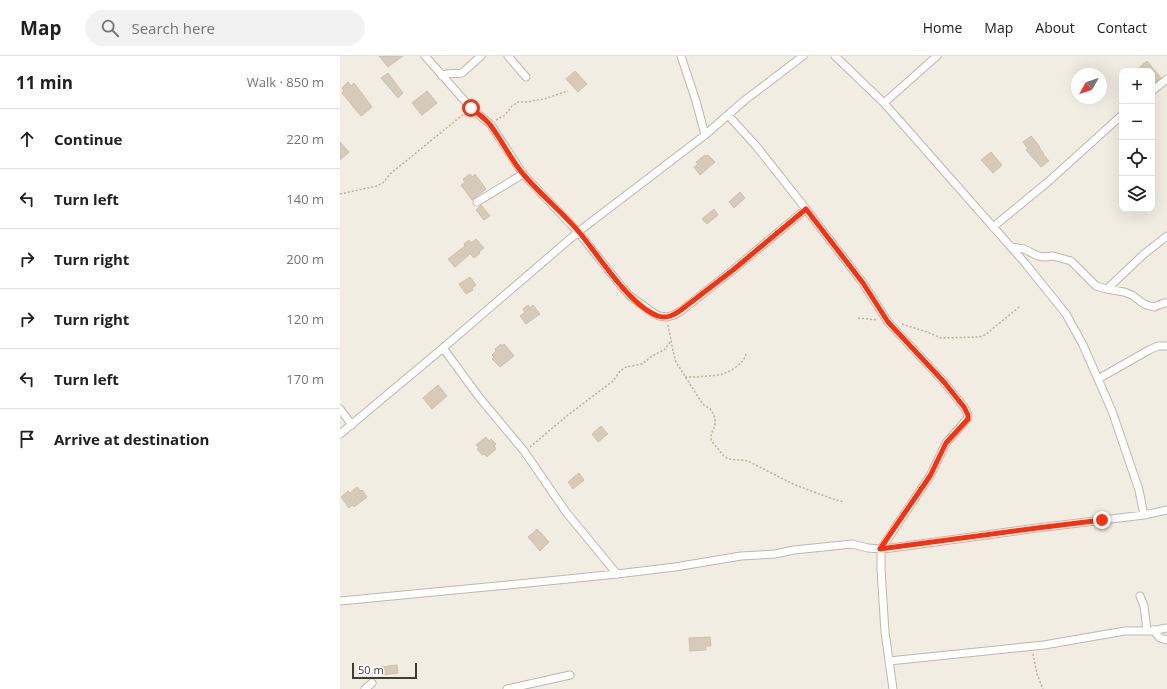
<!DOCTYPE html>
<meta charset="utf-8">
<style>
body{margin:0;font-family:"Open Sans",sans-serif;background:#f2f2f2;color:#202124}
.controls{position:absolute;right:12px;top:12px;display:grid;overflow:hidden;border-radius:8px;box-shadow:0 4px 16px #0002}
.controls button{width:36px;height:36px;display:grid;place-items:center;padding:0;border:0;border-bottom:1px solid #e0e0e0;background:#fff;color:#202124;font:20px sans-serif}
.compass{position:absolute;left:731px;top:12px;width:36px;height:36px;border-radius:50%;background:#fff;box-shadow:0 4px 16px #0002;rotate:230deg}
.scale{position:absolute;left:12px;bottom:10px;width:65px;box-sizing:border-box;padding-left:4px;border:2px solid #433c32;border-top:0;font-size:11px;line-height:14px;white-space:nowrap;color:#433c32;-webkit-text-stroke:3px #fff;paint-order:stroke}
.stop{position:absolute;width:12px;height:12px;margin:-9px;border:3px solid #ff2f0b;border-radius:50%;background:#fff}
.stop.end{background:#ff2f0b;border-color:#fff;box-shadow:0 1px 4px #0008}
.list{margin:0;padding:0;list-style:none}
h2{display:flex;justify-content:space-between;align-items:center;height:52px;margin:0;padding:0 16px;font-size:17px}
h2 small{font-size:13px;font-weight:400;color:#757577}
.list li{display:grid;grid-template-columns:26px 1fr auto;gap:12px;align-items:center;box-sizing:border-box;height:60px;padding:0 16px;border-top:1px solid #e0e0e0}
.list b{display:block;font-size:15px;white-space:nowrap}
.list em{font-size:13px;font-style:normal;color:#757577}
.icon{flex:none;width:22px;height:22px;fill:none;stroke:currentColor;stroke-width:2;stroke-linecap:round;stroke-linejoin:round}
.map{position:relative;flex:none;width:827px;height:633px;overflow:hidden}
header{display:flex;align-items:center;gap:24px;box-sizing:border-box;height:56px;padding:0 20px;background:#fff;border-bottom:1px solid #e0e0e0}
header strong{font-size:19px}
nav{display:flex;gap:22px;margin-inline-start:auto;font-size:14px}
.search{width:280px;height:36px;background:#f2f2f2;display:flex;align-items:center;gap:10px;box-sizing:border-box;padding:0 14px;border-radius:22px;color:#757577;font-size:15px}
main{display:flex}
aside{flex:1;background:#fff}
.map>svg:first-child{display:block}
.building{fill:#d6cbba;stroke:#cec0aa}
.lines{fill:none;stroke-linecap:round;stroke-linejoin:round}
.street-casing{stroke:#c0b7a7;stroke-width:9}
.path{stroke:#bfb095;stroke-width:1.5;stroke-dasharray:2 2;stroke-linecap:butt}
.street{stroke:#fff;stroke-width:7}
.route{stroke:#ff2f0b;stroke-width:5}
</style>
<header>
<strong>Map</strong>
<div class="search"><svg class="icon" aria-label="search" viewBox="0 0 24 24"><circle cx="10" cy="10" r="6"/><path d="M15 15l6 6"/></svg>Search here</div>
<nav><a>Home</a><a>Map</a><a>About</a><a>Contact</a></nav>
</header>
<main>
<aside>
<h2>11 min<small>Walk · 850 m</small></h2>
<ul class="list">
<li><svg class="icon" aria-label="ahead" viewBox="0 0 24 24"><path d="M12 20V5M6 11l6-6 6 6"/></svg><div><b>Continue</b></div><em>220 m</em></li>
<li><svg class="icon" aria-label="left" viewBox="0 0 24 24"><path d="M17 20v-9H6M10 6l-5 5 5 5"/></svg><div><b>Turn left</b></div><em>140 m</em></li>
<li><svg class="icon" aria-label="right" viewBox="0 0 24 24"><path d="M7 20v-9h11M14 6l5 5-5 5"/></svg><div><b>Turn right</b></div><em>200 m</em></li>
<li><svg class="icon" aria-label="right" viewBox="0 0 24 24"><path d="M7 20v-9h11M14 6l5 5-5 5"/></svg><div><b>Turn right</b></div><em>120 m</em></li>
<li><svg class="icon" aria-label="left" viewBox="0 0 24 24"><path d="M17 20v-9H6M10 6l-5 5 5 5"/></svg><div><b>Turn left</b></div><em>170 m</em></li>
<li><svg class="icon" aria-label="arrive" viewBox="0 0 24 24"><path d="M6 21V4h12l-3 4 3 4H6"/></svg><div><b>Arrive at destination</b></div></li>
</ul>
</aside>
<div class="map">
<svg width="827" height="633" viewBox="0 0 827 633">
<rect width="100%" height="100%" fill="#f2ede2"/>
<path class="building" d="M 39,0 L 63,0 L 48,11 Z
M 807,5 L 821,22 L 812,29 L 812,15 L 795,15 Z
M 235,15 L 247,28 L 238,36 L 226,23 Z
M 48,17 L 63,37 L 58,42 L 41,22 Z
M 8,26 L 11,30 L 14,27 L 32,51 L 21,60 L 2,37 L 4,35 L 2,32 Z
M 87,35 L 97,47 L 82,59 L 72,47 Z
M 691,80 L 700,91 L 699,91 L 704,98 L 703,98 L 709,105 L 701,111 L 686,94 L 688,93 L 683,86 Z
M 0,86 L 9,96 L 0,104 Z
M 651,96 L 662,109 L 653,117 L 641,104 Z
M 365,99 L 366,100 L 368,99 L 375,106 L 360,119 L 354,111 L 358,108 L 356,106 Z
M 130,118 L 132,121 L 135,118 L 146,133 L 132,144 L 121,129 L 125,126 L 123,123 Z
M 400,136 L 405,142 L 394,152 L 389,146 Z
M 141,149 L 150,160 L 144,164 L 136,154 Z
M 374,153 L 378,159 L 367,168 L 362,163 Z
M 136,183 L 144,192 L 139,196 L 140,197 L 134,202 L 130,198 L 115,211 L 108,203 L 125,190 L 124,188 L 129,184 L 131,187 Z
M 130,221 L 136,229 L 132,232 L 133,234 L 126,238 L 119,228 Z
M 188,249 L 190,252 L 193,249 L 200,258 L 186,268 L 180,260 L 185,256 L 183,253 Z
M 161,288 L 162,290 L 164,288 L 174,300 L 160,311 L 152,303 L 154,301 L 152,299 L 156,295 L 155,293 Z
M 98,329 L 107,340 L 92,353 L 83,342 Z
M 261,370 L 268,378 L 258,386 L 252,378 Z
M 146,381 L 149,385 L 151,383 L 156,388 L 154,390 L 156,393 L 147,401 L 144,398 L 142,399 L 137,393 L 139,392 L 136,389 Z
M 239,417 L 244,424 L 233,433 L 228,426 Z
M 17,431 L 21,435 L 22,434 L 27,441 L 14,451 L 12,449 L 9,452 L 1,441 L 8,435 L 10,437 Z
M 197,473 L 209,486 L 200,495 L 188,481 Z
M 370,581 L 371,590 L 366,590 L 366,594 L 350,595 L 349,582 Z
M 57,609 L 58,617 L 42,619 L 41,611 Z"/>
<g class="lines">
<defs>
<path id="street" d="M 85,0 L 131,52 L 151,69 L 183,118 L 238,176 L 282,231 L 290,240 L 312,256 L 319,260 L 327,261 L 334,259 L 341,255 L 393,214 L 466,153
M 168,0 L 186,21
M 341,0 L 356,45 L 365,79
M 495,0 L 544,47 L 685,207 L 726,258 L 743,289 L 772,355 L 799,434 L 804,459
M 102,20 C 109,15 114,19 122,17 L 141,0
M 812,35 L 827,23
M 544,47 L 597,0
M 388,59 L 417,91 L 466,153 L 523,227 L 548,266 L 604,326 L 624,351 L 628,359 L 627,363 L 606,387 L 590,420 L 541,493 L 541,514 L 545,576 L 553,633
M 137,146 L 183,118
M 653,171 L 709,125 L 782,59
M 671,191 L 684,193 L 698,200 L 705,201 L 713,200 L 731,205 L 756,230 L 767,233 L 784,236 L 792,239 L 804,248 L 810,250 L 814,251 L 824,247 L 827,247
M 767,233 L 804,198 L 827,180
M 103,292 L 139,341 L 184,395 L 226,456 L 277,518
M 758,323 L 809,294 L 818,290 L 827,290
M 0,353 L 12,369
M 0,378 L 103,292 L 238,176 L 365,79 L 405,44 L 463,0
M 800,540 L 804,550 L 807,575
M 0,545 L 188,527 L 277,518 L 335,511 L 401,500 L 435,498 L 454,494 L 512,488 L 528,492 L 541,493 L 551,492 L 697,472 L 804,459 L 827,454
M 813,574 L 820,582 L 827,584
M 549,605 L 704,589 L 785,575 L 811,575 L 827,572
M 25,633 L 32,627
M 167,633 L 230,619"/>
</defs>
<use href="#street" class="street-casing"/>
<path class="path" d="M 156,64 L 165,59 L 172,50 L 178,46 L 188,46 L 196,44 L 204,43 L 228,35
M 0,138 L 37,130 L 44,126 L 50,118 L 125,57
M 518,262 L 538,264
M 562,268 L 587,276 L 601,282 L 639,281 L 645,279 L 679,251
M 328,269 L 333,295 L 336,306 L 362,347 C 365,351 369,351 371,354 C 372,354 373,359 374,359 C 378,373 370,374 371,383 C 372,387 376,390 378,393 C 381,396 383,400 387,402 C 393,405 401,403 408,405 L 455,429 L 493,443 L 504,446
M 345,321 L 356,321 L 380,319 C 391,315 403,309 406,298
M 190,391 L 228,359 L 273,325 L 280,315 L 286,311 L 302,308 L 312,300 L 324,294 L 331,285
M 693,598 L 697,618 L 703,633"/>
<use href="#street" class="street"/>
</g>
<g class="lines">
<path class="route" d="M 131,52 C 138,58 146,63 151,70 C 163,86 171,104 184,119 C 201,139 222,156 239,176 C 259,200 289,249 318,260 C 327,263 334,259 341,254 L 393,214 L 466,153 L 523,227 L 548,266 L 604,326 L 624,351 L 628,359 L 628,363 L 606,387 L 590,420 L 540,493 L 697,472 L 762,464"/>
</g>
</svg>
<div class="controls">
<button>+</button>
<button>−</button>
<button><svg class="icon" aria-label="locate" viewBox="0 0 24 24"><circle cx="12" cy="12" r="6"/><path d="M12 2v4M12 18v4M2 12h4M18 12h4"/></svg></button>
<button><svg class="icon" aria-label="layers" viewBox="0 0 24 24"><path d="M12 4l9 5-9 5-9-5zM3 14l9 5 9-5"/></svg></button>
</div>
<svg class="compass" viewBox="-18 -18 36 36"><path d="M0-13l5 13h-10z" fill="#e53935"/><path d="M0 13l5-13h-10z" fill="#757577"/></svg>
<div class="scale">50 m</div>
<div class="stop" style="left:131px;top:52px"></div>
<div class="stop end" style="left:762px;top:464px"></div>
</div>
</main>
